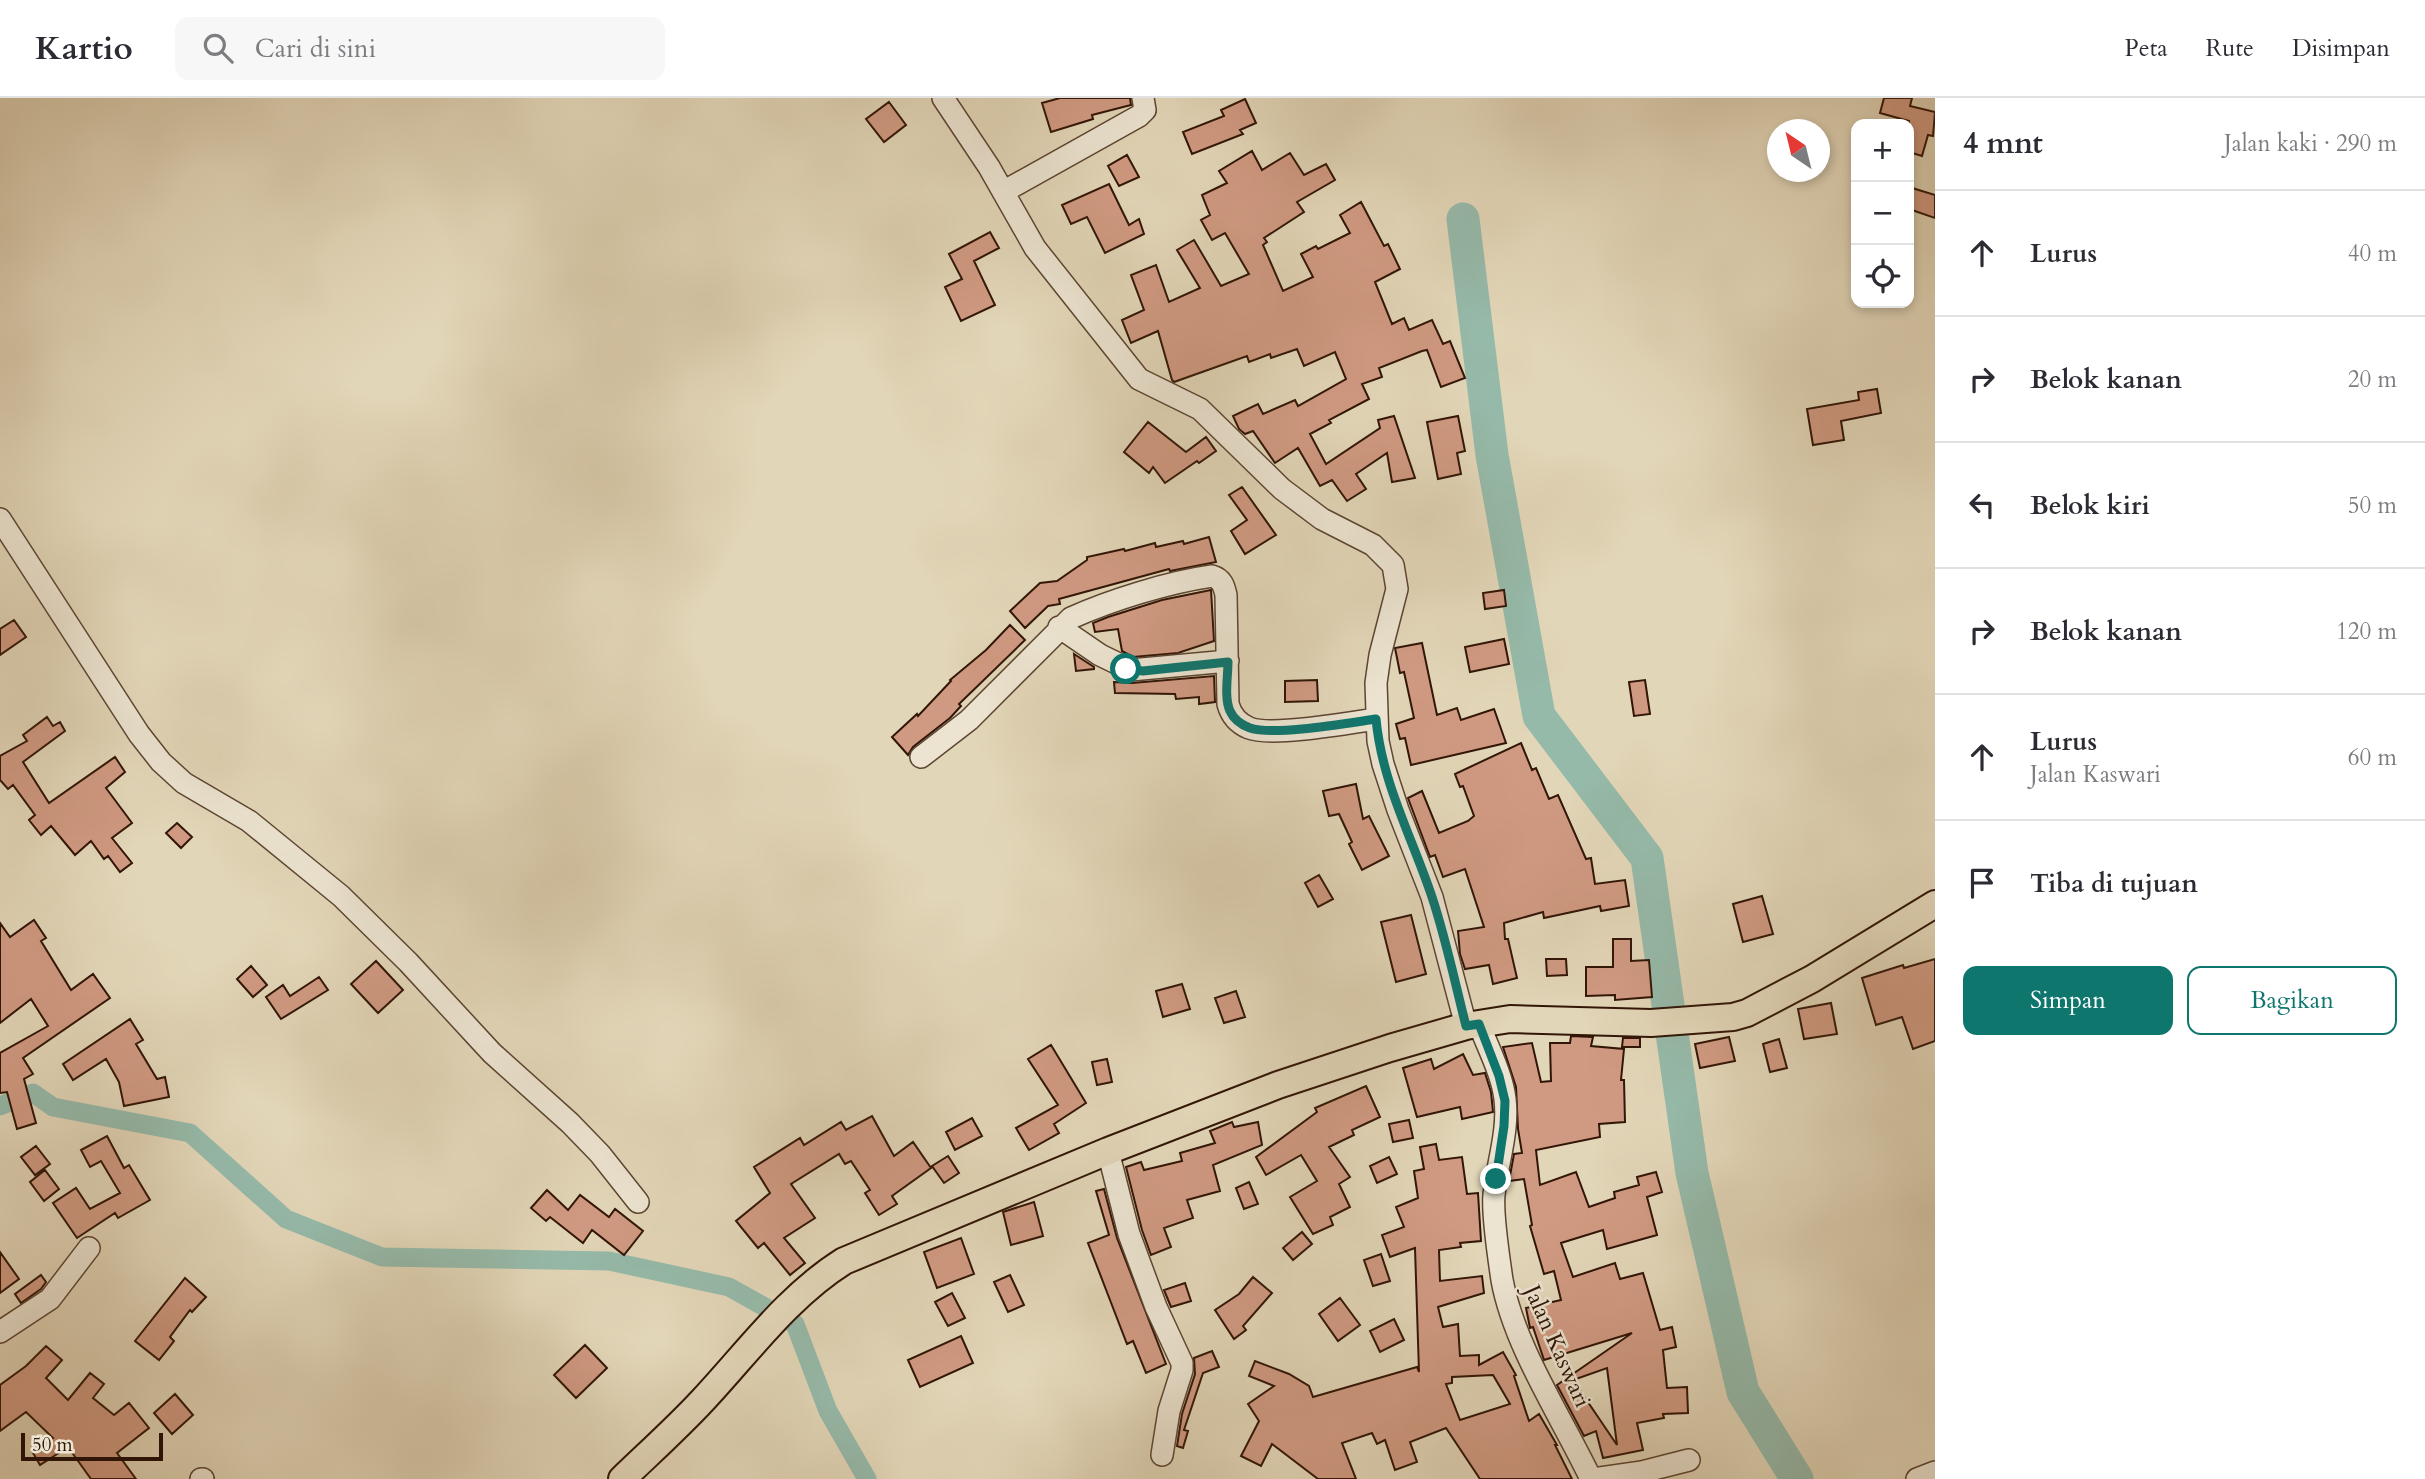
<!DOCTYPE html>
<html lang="id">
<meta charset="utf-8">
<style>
body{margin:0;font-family:Cardo,serif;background:#f7f7f7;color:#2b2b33}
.controls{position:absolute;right:21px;top:21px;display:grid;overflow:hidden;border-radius:14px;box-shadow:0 4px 10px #0003}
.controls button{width:63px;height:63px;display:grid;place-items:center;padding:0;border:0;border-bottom:2px solid #e1e1e2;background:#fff;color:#2b2b33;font:35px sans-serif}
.compass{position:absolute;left:1767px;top:21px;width:63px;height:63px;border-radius:50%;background:#fff;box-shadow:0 4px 10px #0003;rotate:325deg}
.scale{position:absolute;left:21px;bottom:18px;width:142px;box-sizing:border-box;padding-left:7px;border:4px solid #311506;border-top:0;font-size:19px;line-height:24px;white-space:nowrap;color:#311506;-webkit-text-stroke:5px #ece4d1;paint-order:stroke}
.stop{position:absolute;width:21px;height:21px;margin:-16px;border:5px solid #0f766e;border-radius:50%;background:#fff}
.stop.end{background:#0f766e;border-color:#fff;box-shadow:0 2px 7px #0008}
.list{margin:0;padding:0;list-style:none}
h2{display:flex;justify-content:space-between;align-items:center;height:91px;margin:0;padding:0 28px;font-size:30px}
h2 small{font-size:23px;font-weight:400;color:#7c7c81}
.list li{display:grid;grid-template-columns:46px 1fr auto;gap:21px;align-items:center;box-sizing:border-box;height:126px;padding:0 28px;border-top:2px solid #e1e1e2}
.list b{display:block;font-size:26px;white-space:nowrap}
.list p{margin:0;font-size:23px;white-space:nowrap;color:#7c7c81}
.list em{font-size:23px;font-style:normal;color:#7c7c81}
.actions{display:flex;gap:14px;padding:21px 28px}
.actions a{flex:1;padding:16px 0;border:2px solid #0f766e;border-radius:14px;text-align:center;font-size:24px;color:#0f766e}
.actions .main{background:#0f766e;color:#fff}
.icon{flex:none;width:38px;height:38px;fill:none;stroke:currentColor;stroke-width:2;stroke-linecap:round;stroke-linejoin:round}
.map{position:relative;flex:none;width:1935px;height:1381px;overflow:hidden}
header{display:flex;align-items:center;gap:42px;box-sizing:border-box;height:98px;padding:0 35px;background:#fff;border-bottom:2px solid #e1e1e2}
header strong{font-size:33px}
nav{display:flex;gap:38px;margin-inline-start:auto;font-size:24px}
.search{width:490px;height:63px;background:#f7f7f7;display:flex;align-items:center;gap:18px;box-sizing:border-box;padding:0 24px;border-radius:14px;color:#7c7c81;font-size:26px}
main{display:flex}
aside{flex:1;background:#fff}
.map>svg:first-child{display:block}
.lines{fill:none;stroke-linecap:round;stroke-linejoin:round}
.canal{stroke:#96baaa;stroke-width:19}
.river{stroke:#96baaa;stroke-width:33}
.building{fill:#d09a82;stroke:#311506;stroke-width:2;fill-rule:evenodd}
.minor-casing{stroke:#5d4532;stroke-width:24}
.major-casing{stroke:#311506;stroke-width:30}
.minor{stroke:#ece4d1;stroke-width:21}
.major{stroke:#e2d6b8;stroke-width:26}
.route{stroke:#0f766e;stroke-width:9}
.labels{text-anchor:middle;stroke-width:5;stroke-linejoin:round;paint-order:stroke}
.street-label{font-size:23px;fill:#311506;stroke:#ece4d1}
</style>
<header>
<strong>Kartio</strong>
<div class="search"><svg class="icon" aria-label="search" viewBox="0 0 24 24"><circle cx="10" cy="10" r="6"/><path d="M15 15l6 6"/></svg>Cari di sini</div>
<nav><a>Peta</a><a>Rute</a><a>Disimpan</a></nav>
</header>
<main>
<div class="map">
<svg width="1935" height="1381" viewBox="0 0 1935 1381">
<rect width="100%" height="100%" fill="#e2d6b8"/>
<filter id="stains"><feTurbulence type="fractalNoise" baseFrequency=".00286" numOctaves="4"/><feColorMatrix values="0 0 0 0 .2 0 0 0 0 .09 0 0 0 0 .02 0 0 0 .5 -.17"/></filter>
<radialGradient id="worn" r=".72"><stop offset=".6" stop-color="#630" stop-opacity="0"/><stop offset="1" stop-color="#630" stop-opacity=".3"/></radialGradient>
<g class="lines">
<path class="canal" d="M 0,1008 L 33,995 L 53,1009 L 190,1035 L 286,1121 L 382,1159 L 609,1163 L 729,1189 L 795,1226 L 828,1313 L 867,1381"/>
<path class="river" d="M 1463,121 L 1492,357 L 1539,618 L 1647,760 L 1692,1075 L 1743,1294 L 1797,1381"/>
</g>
<path class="building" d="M 1060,0 L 1130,0 L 1131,7 L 1092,17 L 1093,21 L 1051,34 L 1042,5 Z
M 1884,0 L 1912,0 L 1910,8 L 1935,14 L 1933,38 L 1928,37 L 1922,58 L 1909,54 L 1909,23 L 1880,15 Z
M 1245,1 L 1256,25 L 1240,32 L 1243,36 L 1192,56 L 1183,34 L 1224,18 L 1221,12 Z
M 889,4 L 906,27 L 884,44 L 866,21 Z
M 1252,53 L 1262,72 L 1290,55 L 1304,77 L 1326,66 L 1335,82 L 1297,104 L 1304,114 L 1264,140 L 1267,144 L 1263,147 L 1283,193 L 1313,179 L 1301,156 L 1316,148 L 1318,151 L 1350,135 L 1340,117 L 1361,104 L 1384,148 L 1388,146 L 1400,171 L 1375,184 L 1392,226 L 1404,220 L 1409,232 L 1432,222 L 1443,246 L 1450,243 L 1465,280 L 1441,289 L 1427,252 L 1422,253 L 1379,270 L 1382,279 L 1362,286 L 1369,301 L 1329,322 L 1331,325 L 1310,336 L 1326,366 L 1380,330 L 1378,322 L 1394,318 L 1415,380 L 1392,384 L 1387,355 L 1356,376 L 1366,391 L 1347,403 L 1332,382 L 1320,388 L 1298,350 L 1275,365 L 1253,333 L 1245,336 L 1239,331 L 1233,318 L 1258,306 L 1263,316 L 1295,302 L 1298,308 L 1346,281 L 1335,254 L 1304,268 L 1297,251 L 1271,260 L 1270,256 L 1249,264 L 1247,258 L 1174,284 L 1172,282 L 1158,233 L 1131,245 L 1122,222 L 1144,212 L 1131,177 L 1156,167 L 1169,204 L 1200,190 L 1177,152 L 1194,142 L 1221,188 L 1249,176 L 1225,135 L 1212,142 L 1201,122 L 1210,117 L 1202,97 L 1227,85 L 1219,73 Z
M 1127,57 L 1139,79 L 1119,88 L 1108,68 Z
M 1109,86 L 1129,127 L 1139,121 L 1144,136 L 1105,155 L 1087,119 L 1071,126 L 1062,107 Z
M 1909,89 L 1935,97 L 1935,120 L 1909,111 Z
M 990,134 L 999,150 L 974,163 L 995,207 L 961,223 L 945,189 L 962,181 L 949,156 Z
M 1877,291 L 1881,315 L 1841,323 L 1844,342 L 1813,347 L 1807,311 L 1859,302 L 1858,294 Z
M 1458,318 L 1465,353 L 1457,355 L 1461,376 L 1438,381 L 1427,324 Z
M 1148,324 L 1186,354 L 1206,339 L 1216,353 L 1199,365 L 1197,363 L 1165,385 L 1153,369 L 1149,375 L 1124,354 Z
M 1242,389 L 1276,437 L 1245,456 L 1231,433 L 1247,422 L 1229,397 Z
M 1209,439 L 1216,464 L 1170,473 L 1169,471 L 1059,501 L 1060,506 L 1048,508 L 1025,530 L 1010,513 L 1040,485 L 1057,483 L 1087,462 L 1087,459 L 1124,451 L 1125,453 L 1155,445 L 1156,449 L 1183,443 L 1184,446 Z
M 1211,492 L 1214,543 L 1178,555 L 1133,559 L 1122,553 L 1118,531 L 1095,534 L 1093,525 L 1108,519 L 1162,502 Z
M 1504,492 L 1506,508 L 1485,511 L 1483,495 Z
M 14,522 L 26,539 L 0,557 L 0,531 Z
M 1010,527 L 1025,542 L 959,606 L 961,608 L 950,620 L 913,649 L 908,657 L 892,639 L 917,616 L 918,618 L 951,583 L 950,582 L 986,552 Z
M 1504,541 L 1509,566 L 1470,574 L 1465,549 Z
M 1422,545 L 1437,617 L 1457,610 L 1461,622 L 1494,611 L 1506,645 L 1411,667 L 1405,640 L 1400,641 L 1396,626 L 1414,620 L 1404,574 L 1400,575 L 1395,550 Z
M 1074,556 L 1094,569 L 1094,571 L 1076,573 Z
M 1214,578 L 1215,604 L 1199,606 L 1199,599 L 1176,601 L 1175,596 L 1115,595 L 1114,584 L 1132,585 Z
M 1317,582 L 1318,603 L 1285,604 L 1285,583 Z
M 1645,582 L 1650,616 L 1634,618 L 1629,584 Z
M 47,619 L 53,628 L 60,624 L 65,633 L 23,664 L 49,705 L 115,659 L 125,674 L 106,690 L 132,725 L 112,740 L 132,765 L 120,774 L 108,758 L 104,761 L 91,743 L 75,757 L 51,728 L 41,737 L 29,722 L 35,717 L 13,687 L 8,691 L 0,682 L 0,658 L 27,643 L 23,637 Z
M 1521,645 L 1532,672 L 1536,670 L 1549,701 L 1558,697 L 1586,761 L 1591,760 L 1595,786 L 1625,782 L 1629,808 L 1601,813 L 1600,808 L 1544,820 L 1543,814 L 1504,825 L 1505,841 L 1508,841 L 1517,880 L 1493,886 L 1489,867 L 1465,871 L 1460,856 L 1458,833 L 1484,829 L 1465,771 L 1443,779 L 1435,757 L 1430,759 L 1408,700 L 1422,693 L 1439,735 L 1468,723 L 1474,718 L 1463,688 L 1460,689 L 1455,676 Z
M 1356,686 L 1363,721 L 1369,718 L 1389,758 L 1362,772 L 1349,746 L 1352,744 L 1339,716 L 1329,718 L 1323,693 Z
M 177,725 L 192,739 L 181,750 L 166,735 Z
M 1319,777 L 1333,801 L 1318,809 L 1305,785 Z
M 1762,798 L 1773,836 L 1743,844 L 1733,806 Z
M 1411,817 L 1426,876 L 1396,884 L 1381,824 Z
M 34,822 L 46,840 L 41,843 L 71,892 L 93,876 L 110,900 L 23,960 L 33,976 L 24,981 L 36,1025 L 17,1031 L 7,994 L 0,995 L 0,955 L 48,928 L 31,901 L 0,925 L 0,825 L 10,839 Z
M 1613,841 L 1631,841 L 1631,863 L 1649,862 L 1652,899 L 1615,902 L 1615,897 L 1586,898 L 1586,869 L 1613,869 Z
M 1546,861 L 1566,861 L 1567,877 L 1547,878 Z
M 1935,861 L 1935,943 L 1913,951 L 1902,919 L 1876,927 L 1862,880 L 1903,867 L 1904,870 Z
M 376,863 L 403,892 L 378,915 L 351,886 Z
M 251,868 L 267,887 L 253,899 L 237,881 Z
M 319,879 L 328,892 L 281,921 L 266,899 L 283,887 L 290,898 Z
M 1182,886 L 1190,911 L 1163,919 L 1156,893 Z
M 1236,893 L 1245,919 L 1224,925 L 1215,900 Z
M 1831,905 L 1837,936 L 1804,941 L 1798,911 Z
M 130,921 L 143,942 L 136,946 L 157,981 L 165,979 L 169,999 L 124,1008 L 119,984 L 106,961 L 73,982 L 63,966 Z
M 1571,938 L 1593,939 L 1591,948 L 1624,951 L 1621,982 L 1624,982 L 1625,1024 L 1599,1026 L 1600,1039 L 1536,1052 L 1540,1087 L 1576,1074 L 1589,1109 L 1615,1100 L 1614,1094 L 1639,1087 L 1637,1079 L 1656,1074 L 1662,1094 L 1647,1099 L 1657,1137 L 1607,1151 L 1603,1132 L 1561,1145 L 1573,1179 L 1615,1165 L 1620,1181 L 1643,1175 L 1660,1232 L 1672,1229 L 1676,1249 L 1663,1252 L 1667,1290 L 1687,1289 L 1688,1315 L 1663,1316 L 1664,1320 L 1637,1325 L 1643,1352 L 1603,1360 L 1596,1333 L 1584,1338 L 1557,1287 L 1632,1235 L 1544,1262 L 1533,1229 L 1530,1230 L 1526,1210 L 1561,1202 L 1554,1173 L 1544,1176 L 1530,1128 L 1532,1127 L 1524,1081 L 1509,1083 L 1514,1056 L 1522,1055 L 1518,1031 L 1516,989 L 1503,949 L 1532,945 L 1541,984 L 1551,983 L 1550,945 L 1570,945 ZM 1607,1270 L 1617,1347 L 1573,1282 Z
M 1729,939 L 1735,963 L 1700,970 L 1695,946 Z
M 1623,940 L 1640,940 L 1640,949 L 1622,949 Z
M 1779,941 L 1787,970 L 1770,974 L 1763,946 Z
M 1051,947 L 1086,1005 L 1054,1026 L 1059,1035 L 1029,1052 L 1016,1030 L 1058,1007 L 1028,961 Z
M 1463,956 L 1473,977 L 1485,975 L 1491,994 L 1493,1014 L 1462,1021 L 1460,1009 L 1417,1019 L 1403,970 L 1431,961 L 1434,971 Z
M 1107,961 L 1112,984 L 1097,987 L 1092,964 Z
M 1366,988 L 1380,1019 L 1352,1032 L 1354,1037 L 1329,1049 L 1350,1079 L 1339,1086 L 1350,1109 L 1330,1119 L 1333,1127 L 1313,1136 L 1290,1099 L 1317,1083 L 1301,1057 L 1266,1077 L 1256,1059 L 1317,1014 L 1315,1010 Z
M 872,1018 L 894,1058 L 913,1044 L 931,1070 L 892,1098 L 897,1106 L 879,1117 L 865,1095 L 870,1092 L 851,1063 L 845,1066 L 839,1056 L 791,1086 L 815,1120 L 784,1140 L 805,1165 L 790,1177 L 764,1145 L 758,1150 L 736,1123 L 770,1095 L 754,1069 L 800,1040 L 804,1047 L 841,1024 L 846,1032 Z
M 972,1020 L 982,1038 L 955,1052 L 946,1034 Z
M 1409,1022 L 1413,1040 L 1393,1044 L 1389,1026 Z
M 1232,1024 L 1234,1029 L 1258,1024 L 1262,1047 L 1213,1067 L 1220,1093 L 1187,1102 L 1193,1120 L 1164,1130 L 1171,1149 L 1151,1157 L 1142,1132 L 1126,1069 L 1141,1064 L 1144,1072 L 1182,1063 L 1180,1055 L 1215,1045 L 1210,1033 Z
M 107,1038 L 124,1070 L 129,1067 L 150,1102 L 118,1120 L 115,1115 L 77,1140 L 53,1105 L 76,1090 L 90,1111 L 120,1095 L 101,1063 L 90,1069 L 81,1052 Z
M 1436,1046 L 1439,1062 L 1462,1059 L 1467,1096 L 1478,1095 L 1481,1143 L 1460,1145 L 1461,1149 L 1439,1152 L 1440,1183 L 1482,1178 L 1484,1195 L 1438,1209 L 1443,1229 L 1458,1226 L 1460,1258 L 1479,1257 L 1479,1267 L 1503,1254 L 1516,1277 L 1514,1278 L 1529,1323 L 1539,1316 L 1557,1347 L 1555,1347 L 1572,1381 L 1480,1381 L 1446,1330 L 1410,1344 L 1417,1364 L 1395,1372 L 1385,1342 L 1377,1346 L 1372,1335 L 1342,1345 L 1356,1381 L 1318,1381 L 1272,1346 L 1261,1368 L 1241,1358 L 1259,1323 L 1248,1306 L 1274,1288 L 1249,1278 L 1255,1263 L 1289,1276 L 1309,1288 L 1313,1299 L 1417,1269 L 1419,1274 L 1415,1150 L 1390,1159 L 1382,1137 L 1404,1129 L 1396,1109 L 1418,1100 L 1414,1073 L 1424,1071 L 1420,1049 ZM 1493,1277 L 1510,1306 L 1460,1322 L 1446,1286 L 1452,1285 L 1452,1279 Z
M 36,1048 L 50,1066 L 35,1077 L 21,1059 Z
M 948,1058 L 959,1075 L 944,1085 L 932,1068 Z
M 1389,1059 L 1397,1076 L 1377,1085 L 1370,1068 Z
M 45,1072 L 59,1091 L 44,1103 L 30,1084 Z
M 1249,1084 L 1258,1106 L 1244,1111 L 1236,1090 Z
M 1104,1091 L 1117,1140 L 1166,1266 L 1146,1275 L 1133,1243 L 1127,1246 L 1088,1145 L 1109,1137 L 1096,1093 Z
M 547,1092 L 568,1112 L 580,1097 L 609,1119 L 615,1111 L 643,1133 L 624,1157 L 592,1132 L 583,1145 L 550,1119 L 546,1123 L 531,1110 Z
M 1034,1104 L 1043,1138 L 1011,1147 L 1003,1114 Z
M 1302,1134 L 1312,1146 L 1293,1162 L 1283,1150 Z
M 961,1140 L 974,1176 L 937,1190 L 924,1154 Z
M 0,1154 L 19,1181 L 0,1195 Z
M 1381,1156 L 1390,1183 L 1373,1188 L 1364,1162 Z
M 41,1177 L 46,1184 L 41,1191 L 21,1205 L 15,1196 Z
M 1010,1177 L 1024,1207 L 1008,1214 L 994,1184 Z
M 1253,1179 L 1272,1195 L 1243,1228 L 1246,1232 L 1234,1241 L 1215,1212 L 1239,1196 Z
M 185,1180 L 206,1199 L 192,1214 L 190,1212 L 170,1239 L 174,1243 L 159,1262 L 135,1243 Z
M 1185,1185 L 1191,1203 L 1171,1209 L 1164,1192 Z
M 952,1195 L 965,1220 L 948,1228 L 935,1204 Z
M 1340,1200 L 1360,1227 L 1338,1243 L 1319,1216 Z
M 1394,1221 L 1404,1242 L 1380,1254 L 1370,1233 Z
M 961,1238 L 973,1265 L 920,1289 L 908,1262 Z
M 585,1247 L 607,1270 L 576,1300 L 554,1277 Z
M 46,1248 L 62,1262 L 46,1280 L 68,1302 L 90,1275 L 104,1286 L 93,1300 L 114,1317 L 129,1305 L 149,1330 L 117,1355 L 136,1381 L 91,1381 L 68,1349 L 40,1367 L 32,1353 L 53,1340 L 26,1314 L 0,1333 L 0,1287 L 26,1268 Z
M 1212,1253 L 1219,1269 L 1203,1275 L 1184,1332 L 1188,1333 L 1183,1350 L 1177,1348 L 1182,1316 L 1195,1276 L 1194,1260 Z
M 175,1296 L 193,1317 L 172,1336 L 154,1315 Z"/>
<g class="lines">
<defs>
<path id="minor" d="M 943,0 L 989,69 L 1035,150 L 1139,281 L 1200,311 L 1282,391 L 1322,421 L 1373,447 L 1393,467 L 1397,491 L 1380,557 L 1376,585 L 1378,643 L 1383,666 L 1398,712 L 1432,799 L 1466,928
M 1003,94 L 1139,18 L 1145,12 L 1143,0
M 0,421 L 139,636 L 161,664 L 184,685 L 249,723 L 341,798 L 408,864 L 492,955 L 570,1025 L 600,1056 L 638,1104
M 1059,529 L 1100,557 L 1131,572 L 1228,563
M 921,659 L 969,622 L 1071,520 C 1111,502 1169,484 1212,478 C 1222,481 1224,488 1226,497 L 1228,606 C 1231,617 1237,625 1249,630 C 1272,639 1349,625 1376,621
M 1479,926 C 1488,950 1502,976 1505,1001 C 1509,1033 1497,1066 1494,1097 C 1492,1117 1499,1161 1502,1182 C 1514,1248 1562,1320 1591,1381
M 1108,1053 L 1129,1136 L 1156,1209 L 1182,1265 L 1182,1272 L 1169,1313 L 1162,1357
M 0,1234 L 50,1201 L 89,1150
M 201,1381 L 203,1381
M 1593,1381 L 1642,1374 L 1689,1362
M 1917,1381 L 1935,1374"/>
<path id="major" d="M 622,1381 C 649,1355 677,1330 703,1302 C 747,1255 788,1198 844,1163 L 1108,1053 L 1278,987 L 1390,950 L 1466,928 L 1510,921 L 1651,925 L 1733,919 L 1747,915 L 1812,881 L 1935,806"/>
</defs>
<use href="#minor" class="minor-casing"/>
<use href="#major" class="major-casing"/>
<use href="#minor" class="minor"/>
<use href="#major" class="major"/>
</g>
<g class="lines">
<path class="route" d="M 1126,571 L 1143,573 L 1228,564 C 1228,578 1224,600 1230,613 C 1234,622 1242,627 1250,630 C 1274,638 1348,625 1376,621 C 1382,685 1412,739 1432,799 C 1446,841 1455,885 1466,928 L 1479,926 L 1499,978 L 1505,1003 L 1504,1028 L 1496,1081"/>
</g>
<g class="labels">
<g class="street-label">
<text transform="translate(1558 1248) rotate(66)" y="8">Jalan Kaswari</text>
</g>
</g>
<rect width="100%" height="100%" filter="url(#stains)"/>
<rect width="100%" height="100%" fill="url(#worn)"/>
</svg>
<div class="controls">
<button>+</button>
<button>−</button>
<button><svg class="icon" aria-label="locate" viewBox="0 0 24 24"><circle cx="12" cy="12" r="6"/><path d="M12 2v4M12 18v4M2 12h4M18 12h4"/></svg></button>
</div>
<svg class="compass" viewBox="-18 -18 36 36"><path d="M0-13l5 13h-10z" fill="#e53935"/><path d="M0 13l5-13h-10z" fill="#7c7c81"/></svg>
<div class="scale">50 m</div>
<div class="stop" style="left:1126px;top:571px"></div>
<div class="stop end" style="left:1496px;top:1081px"></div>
</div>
<aside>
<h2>4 mnt<small>Jalan kaki · 290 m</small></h2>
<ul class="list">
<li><svg class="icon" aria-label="ahead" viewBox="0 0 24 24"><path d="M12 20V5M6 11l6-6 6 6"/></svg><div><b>Lurus</b></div><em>40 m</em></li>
<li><svg class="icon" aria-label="right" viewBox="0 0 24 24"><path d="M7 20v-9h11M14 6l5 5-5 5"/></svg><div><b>Belok kanan</b></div><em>20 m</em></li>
<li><svg class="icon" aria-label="left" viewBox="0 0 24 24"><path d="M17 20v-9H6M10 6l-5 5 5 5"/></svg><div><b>Belok kiri</b></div><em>50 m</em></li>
<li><svg class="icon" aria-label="right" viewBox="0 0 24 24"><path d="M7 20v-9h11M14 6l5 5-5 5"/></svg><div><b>Belok kanan</b></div><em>120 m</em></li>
<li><svg class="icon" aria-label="ahead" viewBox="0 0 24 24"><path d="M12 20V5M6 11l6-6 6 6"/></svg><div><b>Lurus</b><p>Jalan Kaswari</p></div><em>60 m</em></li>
<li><svg class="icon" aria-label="arrive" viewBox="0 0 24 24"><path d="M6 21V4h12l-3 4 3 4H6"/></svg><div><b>Tiba di tujuan</b></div></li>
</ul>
<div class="actions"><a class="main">Simpan</a><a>Bagikan</a></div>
</aside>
</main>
